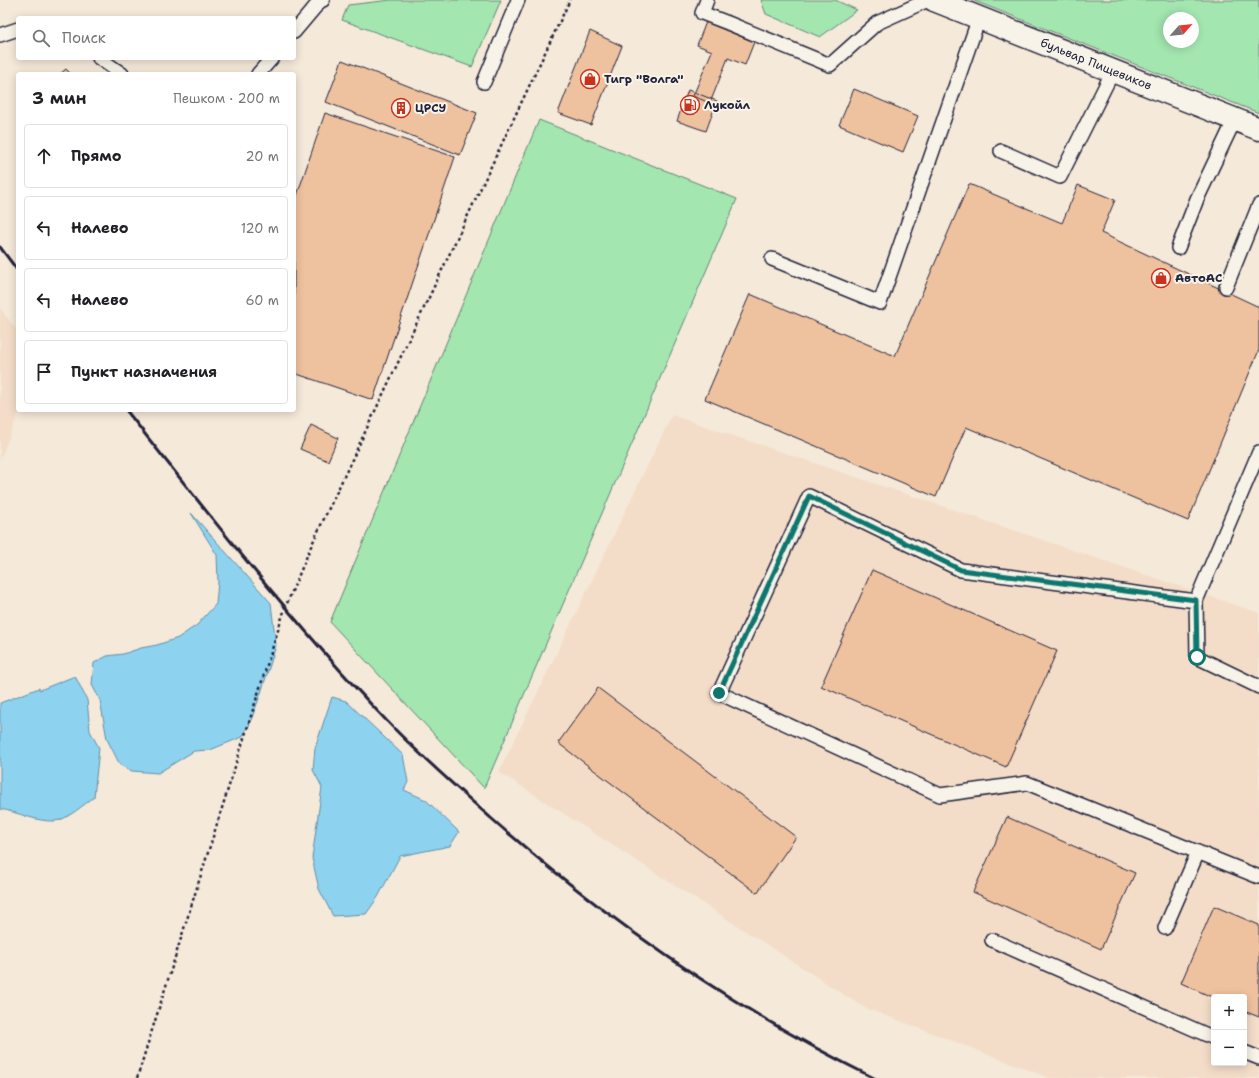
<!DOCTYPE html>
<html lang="ru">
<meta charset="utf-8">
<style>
body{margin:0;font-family:"Shantell Sans",sans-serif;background:#f6f6f6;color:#202124}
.controls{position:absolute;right:12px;bottom:12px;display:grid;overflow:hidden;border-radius:4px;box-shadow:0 2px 10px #0003}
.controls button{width:36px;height:36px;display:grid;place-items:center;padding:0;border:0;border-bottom:1px solid #e0e0e0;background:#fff;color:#202124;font:20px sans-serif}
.compass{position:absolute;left:1163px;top:12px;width:36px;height:36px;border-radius:50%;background:#fff;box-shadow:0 2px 10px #0003;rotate:63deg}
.stop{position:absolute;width:12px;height:12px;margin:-9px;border:3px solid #0f766e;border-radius:50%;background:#fff}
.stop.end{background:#0f766e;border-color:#fff;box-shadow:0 1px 4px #0008}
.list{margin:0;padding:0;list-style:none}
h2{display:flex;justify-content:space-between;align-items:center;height:52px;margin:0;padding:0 16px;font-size:17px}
h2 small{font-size:13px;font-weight:400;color:#757577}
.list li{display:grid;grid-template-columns:26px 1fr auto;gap:12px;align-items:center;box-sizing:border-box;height:64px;margin:0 8px 8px;padding:0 8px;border:1px solid #e0e0e0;border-radius:4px}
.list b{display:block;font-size:15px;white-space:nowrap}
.list em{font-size:13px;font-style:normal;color:#757577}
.icon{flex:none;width:22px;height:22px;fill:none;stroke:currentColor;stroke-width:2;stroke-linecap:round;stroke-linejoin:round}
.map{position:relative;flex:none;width:1259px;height:1078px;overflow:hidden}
.search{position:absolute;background:#fff;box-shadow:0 2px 10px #0003;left:16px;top:16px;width:280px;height:44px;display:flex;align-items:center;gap:10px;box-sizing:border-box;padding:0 14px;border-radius:4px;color:#757577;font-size:15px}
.panel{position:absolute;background:#fff;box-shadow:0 2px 10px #0003;left:16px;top:72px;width:280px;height:340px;border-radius:4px}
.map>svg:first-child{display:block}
.built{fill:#f3ddc8;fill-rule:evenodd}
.green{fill:#a3e6b0;stroke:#628476;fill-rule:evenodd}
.water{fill:#8dd3ef;stroke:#628ca7}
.building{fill:#efc29f;stroke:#22223b}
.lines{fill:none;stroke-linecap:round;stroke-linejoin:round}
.lane-casing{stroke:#22223b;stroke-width:16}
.secondary-casing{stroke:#22223b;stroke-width:25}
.path{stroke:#22223b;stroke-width:2.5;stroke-dasharray:3 3;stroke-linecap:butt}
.lane{stroke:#f7f3e8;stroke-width:13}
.secondary{stroke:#f7f3e8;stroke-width:22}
.rail{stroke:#22223b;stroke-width:3}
.route{stroke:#0f766e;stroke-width:5}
.labels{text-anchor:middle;stroke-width:4;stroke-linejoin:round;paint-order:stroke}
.street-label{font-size:12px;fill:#22223b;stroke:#f7f3e8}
.poi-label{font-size:12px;font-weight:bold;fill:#22223b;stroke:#f7f3e8;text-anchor:start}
</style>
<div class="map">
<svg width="1259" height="1078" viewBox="0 0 1259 1078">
<rect width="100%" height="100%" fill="#f5e9d9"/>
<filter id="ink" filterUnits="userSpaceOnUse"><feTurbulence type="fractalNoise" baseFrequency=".025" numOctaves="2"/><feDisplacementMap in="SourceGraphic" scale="8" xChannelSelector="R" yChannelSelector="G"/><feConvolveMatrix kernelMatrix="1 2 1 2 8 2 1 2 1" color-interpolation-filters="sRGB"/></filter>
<g filter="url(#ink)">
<path class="built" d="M 0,308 L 18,332 L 18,410 L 20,410 L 0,460 Z
M 672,415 L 1259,613 L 1259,1078 L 1050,1078 L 863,1007 L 499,772 ZM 1214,997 L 1244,997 L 1244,1063 L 1214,1063 Z"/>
<path class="green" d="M 391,0 L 501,0 L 472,67 L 342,20 L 348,5 Z
M 761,0 L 835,0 L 857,10 L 820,37 L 766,14 Z
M 972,0 L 1259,0 L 1259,113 ZM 1169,18 L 1193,18 L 1193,42 L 1169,42 Z
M 539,120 L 737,199 L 484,788 L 330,622 Z"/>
<path class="water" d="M 191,513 L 271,603 L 276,646 L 261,693 L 249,726 L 242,737 L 210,750 L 194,751 L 158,773 L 132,771 L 120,765 L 107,739 L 100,700 L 92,685 L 94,663 L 107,656 L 123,654 L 141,648 L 157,645 L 178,638 L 197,625 L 216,604 L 218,582 L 217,555 Z
M 75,676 L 87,700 L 90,731 L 99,748 L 94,797 C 86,803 65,821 55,821 C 36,822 18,812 0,809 L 0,703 L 39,688 L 40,690 Z
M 332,697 L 346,701 L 403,755 L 408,782 L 404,790 L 426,800 L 459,832 L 450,846 L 400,856 L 378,897 L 366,914 L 333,916 L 319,889 L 312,858 L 322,787 L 313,770 L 315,748 Z"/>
<path class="building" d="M 706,22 L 754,42 L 745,65 L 728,58 L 710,103 L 693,96 L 712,51 L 697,45 Z
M 590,31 L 622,46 L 591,125 L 558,113 Z
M 342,60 L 477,113 L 460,155 L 326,102 Z
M 66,69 L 71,74 L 60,74 Z
M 854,89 L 918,116 L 903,152 L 839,125 Z
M 688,90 L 717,101 L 706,131 L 677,121 Z
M 325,113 L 455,157 L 373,400 L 294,373 L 294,204 Z
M 969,184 L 1062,223 L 1078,185 L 1115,200 L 1101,233 L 1259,307 L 1259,350 L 1188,521 L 966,427 L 936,497 L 705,399 L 750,294 L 895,356 Z
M 311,425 L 338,438 L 328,461 L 300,449 Z
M 872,570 L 1057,651 L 1006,767 L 821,686 Z
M 598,688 L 796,837 L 757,893 L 558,743 Z
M 1007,817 L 1135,873 L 1101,949 L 973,892 Z
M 1214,906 L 1259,925 L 1259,1017 L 1244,1011 L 1244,997 L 1214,998 L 1181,983 Z"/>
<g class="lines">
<defs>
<path id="lane" d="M 707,0 L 702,13 L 728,23 L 830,65 L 877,23 L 928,0
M 294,32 L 321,0 L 323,0
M 0,35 L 18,29
M 99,58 L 122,74
M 258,74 L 272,58
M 484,82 L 518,0
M 1001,151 L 1060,177 L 1113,71
M 1178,248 L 1197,199 L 1235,119
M 772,259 L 880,303 L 979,18
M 1226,287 L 1259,205
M 1259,452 L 1196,601 L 961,570 L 809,496 L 719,693 L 940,795 L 1027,783 L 1259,877
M 1196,601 L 1197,657 L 1259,687
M 1165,928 L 1198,852
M 992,940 L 1214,1038
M 1244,1052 L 1259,1058"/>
<path id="secondary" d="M 934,0 L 1259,129"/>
</defs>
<use href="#lane" class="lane-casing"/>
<use href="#secondary" class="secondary-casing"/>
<path class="path" d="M 137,1078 L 285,608 L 312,544 L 570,0"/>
<use href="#lane" class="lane"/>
<use href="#secondary" class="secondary"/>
<path class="rail" d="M 0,247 L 18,271
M 126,410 C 167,462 208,514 250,565 C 293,617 337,669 384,718 C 418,754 455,786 492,819 C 608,921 735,1010 874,1078"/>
</g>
</g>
<g class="lines" filter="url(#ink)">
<path class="route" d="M 719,693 L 809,496 L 961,570 L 1196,600 L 1197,657"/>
</g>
<defs>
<symbol id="shop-ring" viewBox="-11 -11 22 22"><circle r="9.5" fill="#f7f3e8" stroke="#c8321e" stroke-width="1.5"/><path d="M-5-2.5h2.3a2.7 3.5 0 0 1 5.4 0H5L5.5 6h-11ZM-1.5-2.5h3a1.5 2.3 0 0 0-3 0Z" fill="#c8321e"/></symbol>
<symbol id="fuel-ring" viewBox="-11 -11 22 22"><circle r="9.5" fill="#f7f3e8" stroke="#c8321e" stroke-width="1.5"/><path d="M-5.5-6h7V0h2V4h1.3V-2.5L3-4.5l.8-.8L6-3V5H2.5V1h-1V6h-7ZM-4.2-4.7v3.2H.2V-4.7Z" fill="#c8321e"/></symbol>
<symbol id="building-ring" viewBox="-11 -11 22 22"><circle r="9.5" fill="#f7f3e8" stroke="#c8321e" stroke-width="1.5"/><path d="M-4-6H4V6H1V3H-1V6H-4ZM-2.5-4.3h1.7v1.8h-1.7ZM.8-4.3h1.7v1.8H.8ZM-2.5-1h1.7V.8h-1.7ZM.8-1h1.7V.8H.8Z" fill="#c8321e"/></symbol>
</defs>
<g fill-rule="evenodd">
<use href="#shop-ring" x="579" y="68" width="22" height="22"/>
<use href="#fuel-ring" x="679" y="94" width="22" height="22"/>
<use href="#building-ring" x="390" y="97" width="22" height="22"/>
<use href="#shop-ring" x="1150" y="267" width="22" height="22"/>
</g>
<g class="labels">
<g class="street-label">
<text transform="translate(1096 64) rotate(22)" y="4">бульвар Пищевиков</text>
</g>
<g class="poi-label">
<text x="604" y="83">Тигр "Волга"</text>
<text x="704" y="109">Лукойл</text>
<text x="415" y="112">ЦРСУ</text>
<text x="1175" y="282">АвтоАС</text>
</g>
</g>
</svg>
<div class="controls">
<button>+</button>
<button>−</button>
</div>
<svg class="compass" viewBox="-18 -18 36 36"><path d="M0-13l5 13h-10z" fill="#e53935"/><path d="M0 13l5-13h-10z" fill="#757577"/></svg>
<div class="stop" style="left:1197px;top:657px"></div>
<div class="stop end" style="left:719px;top:693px"></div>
<div class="search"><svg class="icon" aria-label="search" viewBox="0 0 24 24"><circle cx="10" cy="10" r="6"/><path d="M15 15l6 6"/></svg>Поиск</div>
<section class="panel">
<h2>3 мин<small>Пешком · 200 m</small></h2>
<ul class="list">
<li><svg class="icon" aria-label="ahead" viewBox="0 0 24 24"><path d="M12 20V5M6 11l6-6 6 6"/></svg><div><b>Прямо</b></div><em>20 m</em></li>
<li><svg class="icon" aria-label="left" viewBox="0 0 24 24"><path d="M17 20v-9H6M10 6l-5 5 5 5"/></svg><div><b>Налево</b></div><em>120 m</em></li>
<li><svg class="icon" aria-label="left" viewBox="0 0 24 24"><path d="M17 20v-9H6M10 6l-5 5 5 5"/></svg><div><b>Налево</b></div><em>60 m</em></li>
<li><svg class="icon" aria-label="arrive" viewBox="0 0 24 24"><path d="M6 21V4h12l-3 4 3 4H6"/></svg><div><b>Пункт назначения</b></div></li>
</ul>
</section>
</div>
